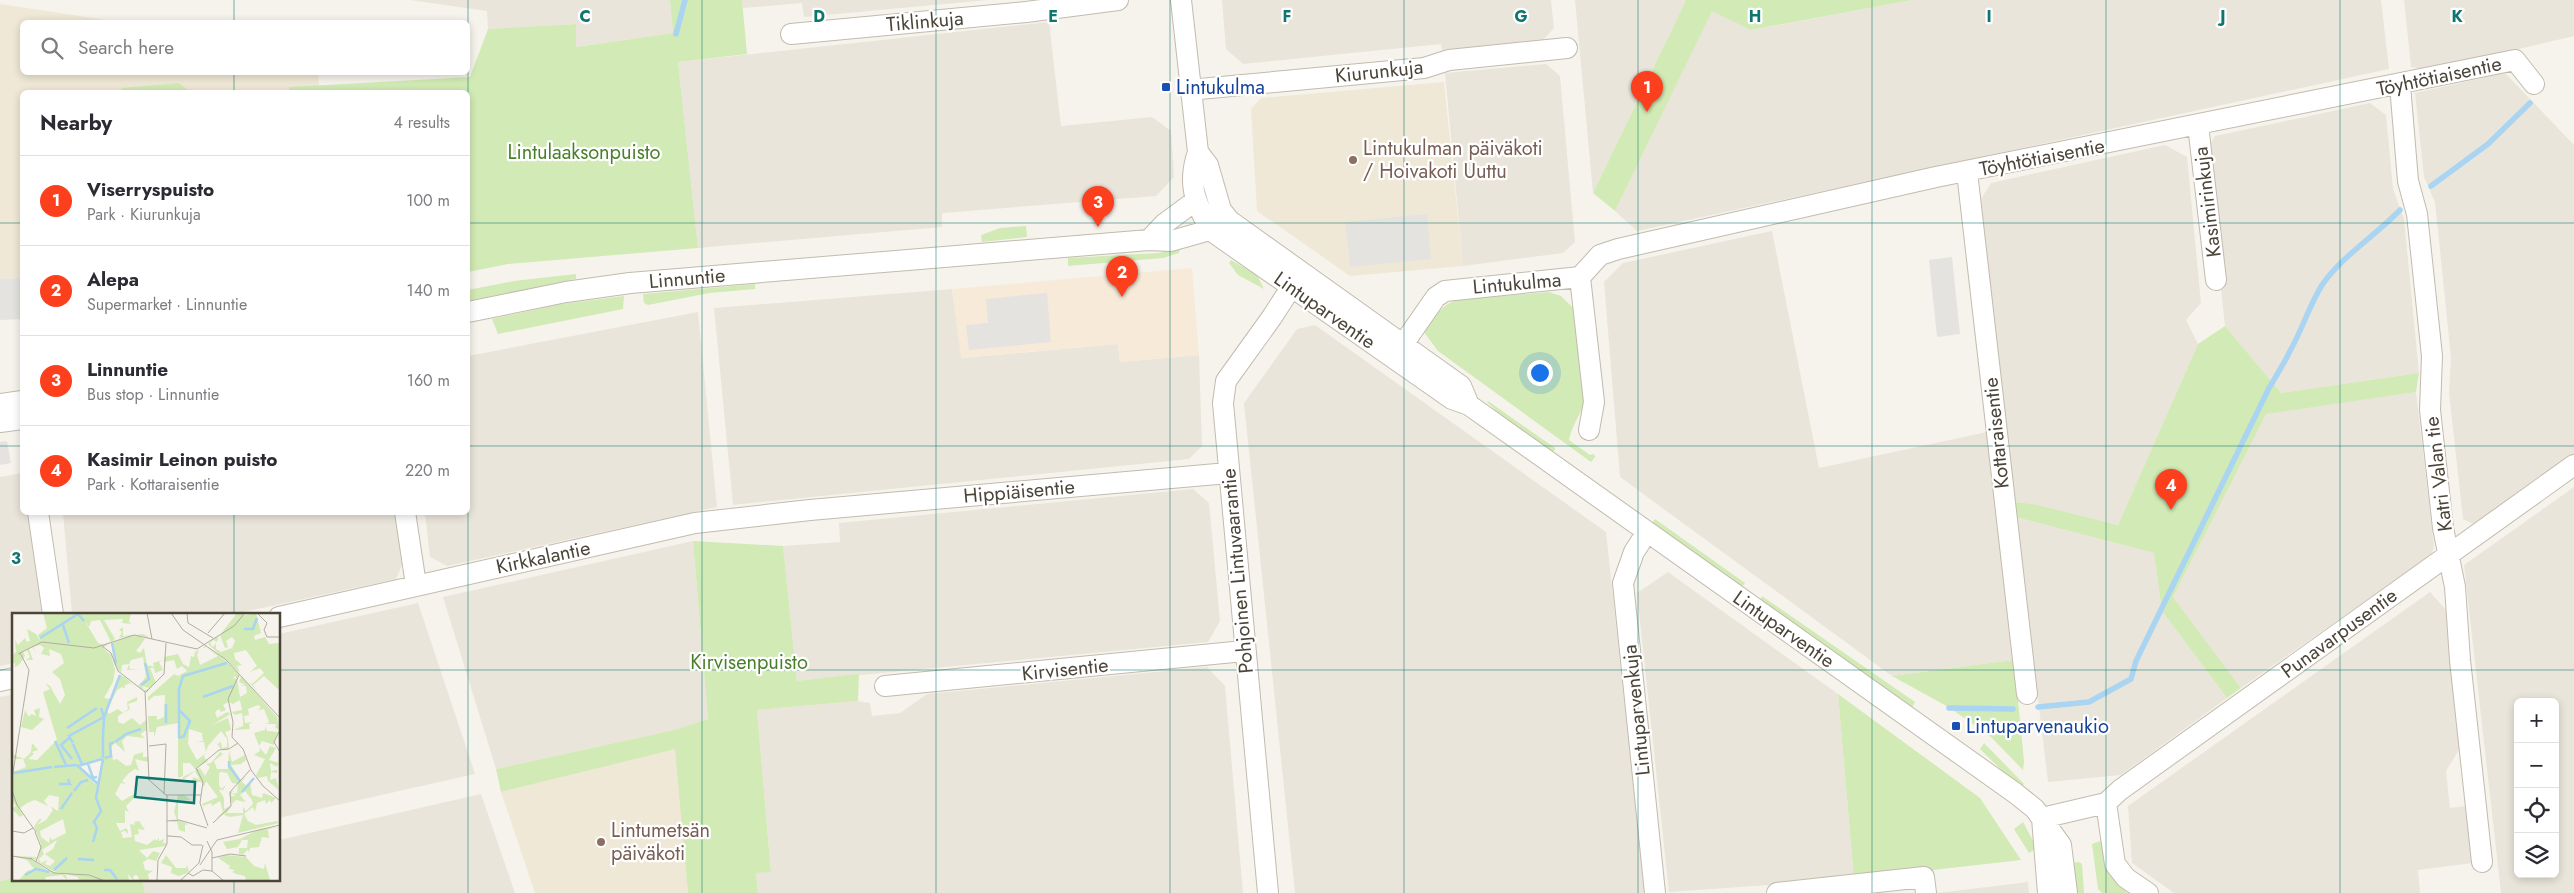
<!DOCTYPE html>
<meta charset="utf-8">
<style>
body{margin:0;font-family:Jost,sans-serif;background:#f7f7f7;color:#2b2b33}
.controls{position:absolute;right:15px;bottom:15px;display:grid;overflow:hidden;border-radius:8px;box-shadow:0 2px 8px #0003}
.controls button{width:45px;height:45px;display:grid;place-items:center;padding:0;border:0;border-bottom:1px solid #e1e1e2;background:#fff;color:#2b2b33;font:25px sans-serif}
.you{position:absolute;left:1539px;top:372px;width:18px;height:18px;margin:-12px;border:4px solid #fff;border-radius:50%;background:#1a73e8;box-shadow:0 0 0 8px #1a73e833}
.badge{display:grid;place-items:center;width:32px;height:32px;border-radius:50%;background:#fc3f1d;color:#fff;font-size:16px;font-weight:700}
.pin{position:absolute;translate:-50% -41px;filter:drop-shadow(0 1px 2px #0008)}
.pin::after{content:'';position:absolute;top:26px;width:18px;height:15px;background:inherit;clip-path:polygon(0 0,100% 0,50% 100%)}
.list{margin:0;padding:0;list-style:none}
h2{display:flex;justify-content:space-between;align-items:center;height:65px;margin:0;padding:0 20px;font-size:21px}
h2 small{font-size:16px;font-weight:400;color:#7c7c81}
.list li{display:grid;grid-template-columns:32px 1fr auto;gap:15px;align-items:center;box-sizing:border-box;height:90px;padding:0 20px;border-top:1px solid #e1e1e2}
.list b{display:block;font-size:19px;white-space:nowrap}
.list p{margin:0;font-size:16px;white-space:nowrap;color:#7c7c81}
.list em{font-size:16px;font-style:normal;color:#7c7c81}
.icon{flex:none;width:28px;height:28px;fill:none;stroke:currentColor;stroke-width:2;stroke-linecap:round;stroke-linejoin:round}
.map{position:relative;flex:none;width:2574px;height:893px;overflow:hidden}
.search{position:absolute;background:#fff;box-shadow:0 2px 8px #0003;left:20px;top:20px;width:450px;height:55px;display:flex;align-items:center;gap:12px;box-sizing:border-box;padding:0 18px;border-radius:8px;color:#7c7c81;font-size:19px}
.panel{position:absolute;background:#fff;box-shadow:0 2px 8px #0003;left:20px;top:90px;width:450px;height:425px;border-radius:8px}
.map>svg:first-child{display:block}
.residential{fill:#eae5da;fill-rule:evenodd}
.commercial{fill:#f7ead8}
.education{fill:#efe8d6}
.green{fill:#d2eab5}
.parking{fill:#e5e3e0}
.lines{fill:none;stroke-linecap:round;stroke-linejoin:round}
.stream{stroke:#a9d4f2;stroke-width:5.5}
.minor-casing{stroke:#c2bbae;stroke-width:22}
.minor{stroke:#fff;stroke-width:20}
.grid{fill:none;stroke:#0f766e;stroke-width:1;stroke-opacity:0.55}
.transit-dot{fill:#1a4fb4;stroke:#fff;stroke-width:2}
.education-dot{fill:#8d6e63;stroke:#fff;stroke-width:2}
.labels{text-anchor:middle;stroke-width:4.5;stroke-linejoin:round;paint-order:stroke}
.street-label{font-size:20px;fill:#4b4439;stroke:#fff}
.transit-label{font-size:20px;fill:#164399;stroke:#fff;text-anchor:start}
.education-label{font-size:20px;fill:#785e54;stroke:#fff;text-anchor:start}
.park-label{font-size:20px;fill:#4a7f2a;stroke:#fff}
.inset-river{fill:none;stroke:#a9d4f2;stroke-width:2.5}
.inset-road{fill:none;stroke:#b2ada4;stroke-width:1}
.view{fill:#0f766e;fill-opacity:0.15;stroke:#0f766e;stroke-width:2.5}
.inset-edge{fill:none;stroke:#4b4439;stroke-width:2.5}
.grid-label{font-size:16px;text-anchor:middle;font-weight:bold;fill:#0f766e;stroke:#fff;stroke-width:4.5;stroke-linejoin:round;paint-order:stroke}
</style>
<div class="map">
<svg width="2574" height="893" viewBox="0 0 2574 893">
<rect width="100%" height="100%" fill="#f6f3ec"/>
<path class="residential" d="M 410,0 L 670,0 L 673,33 L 575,47 L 576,24 L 488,29 L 487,11 Z
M 742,0 L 988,0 L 804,17 L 802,3 L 743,8 Z
M 1222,0 L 1551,0 L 1554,28 L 1543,40 L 1442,50 L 1441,44 L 1243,64 L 1226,49 Z
M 1575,0 L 1686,0 L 1593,193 Z
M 1912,0 L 2381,0 L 2389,69 L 1637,231 L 1615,211 L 1712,10 L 1752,30 Z
M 2404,0 L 2574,0 L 2574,36 L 2430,70 L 2411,67 Z
M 1049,22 L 1061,126 L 1152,117 L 1171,131 L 1174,177 L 1156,196 L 942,213 L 942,227 L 698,248 L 678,62 Z
M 1546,64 L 1560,76 L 1575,242 L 1563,253 L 1463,266 L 1445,73 Z
M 2505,73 L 2574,145 L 2574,454 L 2473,524 L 2463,519 L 2449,392 L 2451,358 L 2435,202 L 2424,177 L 2415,93 Z
M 2370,103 L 2386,115 L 2393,189 L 2404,219 L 2419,373 L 2281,393 L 2225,326 L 2206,150 L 2215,136 Z
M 2165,145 L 2187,157 L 2201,303 L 2186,320 L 2198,344 L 2118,525 L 2034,504 L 2014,502 L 1981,199 L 1991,183 Z
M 1772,231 L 1819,468 L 1987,432 L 2014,660 L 1892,676 L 1620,477 L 1604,282 L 1623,263 Z
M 952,289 L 962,358 L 1118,344 L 1120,362 L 1199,355 L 1202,446 L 1189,459 L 733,505 L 714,308 Z
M 698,312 L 717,507 L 447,566 L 430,557 L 425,513 L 468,512 L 468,356 Z
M 1315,325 L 1606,532 L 1645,893 L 1295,893 L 1244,403 L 1297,329 Z
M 2416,392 L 2434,547 L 2431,555 L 2241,688 L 2173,597 L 2266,413 Z
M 22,473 L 22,512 L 28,513 L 42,614 L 14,614 L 14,663 L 0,666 L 0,477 Z
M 2574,487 L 2574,893 L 2501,893 L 2464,565 ZM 2518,702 L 2555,702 L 2555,874 L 2518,874 Z
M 1193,489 L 1209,503 L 1220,621 L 1208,642 L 797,681 L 783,546 L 840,542 L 839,523 Z
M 63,513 L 395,513 L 402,565 L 396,579 L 234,614 L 72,614 Z
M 2016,517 L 2154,553 L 2162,611 L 2227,698 L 2121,775 L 2048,782 Z
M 693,541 L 708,719 L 674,730 L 496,769 L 443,597 Z
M 1668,572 L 1838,694 L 1854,879 L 1669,892 L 1637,593 Z
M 2430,592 L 2447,611 L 2460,748 L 2446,771 L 2450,808 L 2466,806 L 2472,863 L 2418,870 L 2420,893 L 2174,893 L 2132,863 L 2128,806 Z
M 418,603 L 475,774 L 279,818 L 279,634 Z
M 1207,667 L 1225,686 L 1243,893 L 758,893 L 756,873 L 771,871 L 757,710 L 858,701 L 870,703 L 872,716 L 900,713 L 927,694 Z
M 14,694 L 14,878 L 0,881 L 0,697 Z
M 481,794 L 515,893 L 145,893 L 142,879 L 279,879 L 279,840 Z
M 2028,882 L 2029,893 L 1937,893 Z"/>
<path class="commercial" d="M 1192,268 L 1199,355 L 1120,362 L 1118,344 L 961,358 L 952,289 Z"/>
<path class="education" d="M 0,4 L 120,22 L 22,22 L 22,72 L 318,72 L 319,86 L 289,87 L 289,92 L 22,92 L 22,311 L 21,278 L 0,279 Z
M 1444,82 L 1463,266 L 1350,276 L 1257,211 L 1251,109 L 1261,98 Z
M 676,748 L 688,893 L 535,893 L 501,792 Z"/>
<path class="green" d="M 670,0 L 742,0 L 747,54 L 678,62 L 698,248 L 508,264 L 468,272 L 468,92 L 289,92 L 289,87 L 470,77 L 488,29 L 576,24 L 576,47 L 673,33 Z
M 1686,0 L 1912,0 L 1751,30 L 1712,11 L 1615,211 L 1593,193 Z
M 179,83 L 191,92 L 122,92 L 122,88 Z
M 1026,226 L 1027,237 L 982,242 L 981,235 L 1000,228 Z
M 1180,248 L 1179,253 L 1163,258 L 1068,266 L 1068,258 L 1159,253 Z
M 1231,260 L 1257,275 L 1264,289 L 1238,275 L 1229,263 Z
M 576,274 L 576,279 L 468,301 L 468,290 L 514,281 Z
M 755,284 L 755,289 L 709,293 L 648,305 L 644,303 L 643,294 Z
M 1549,292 L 1561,296 L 1577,312 L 1586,398 C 1582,413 1572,424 1569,440 L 1590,455 L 1594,454 L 1595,457 L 1591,462 L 1438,351 L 1424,332 C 1434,319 1440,305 1457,300 Z
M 624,296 L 623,309 L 498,334 L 492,319 L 561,304 Z
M 2225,326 L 2281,393 L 2419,373 L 2416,392 L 2266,414 L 2173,597 L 2241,688 L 2227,698 L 2162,611 L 2154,553 L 2016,517 L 2014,502 L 2034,504 L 2118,525 L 2198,344 Z
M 1488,401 L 1555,448 L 1555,450 L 1550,453 L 1509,423 L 1487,402 Z
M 1655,519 L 1745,583 L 1742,587 L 1650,526 Z
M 693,541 L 783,546 L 797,681 L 859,674 L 858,701 L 757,710 L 771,872 L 756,873 L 758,893 L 688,893 L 675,749 L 501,792 L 496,769 L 674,730 L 708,719 Z
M 1762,596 L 1915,702 L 1911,710 L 1759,604 Z
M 2014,660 L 2024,761 L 2023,770 L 1991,737 L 1950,708 L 1892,676 Z
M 1838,694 L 1980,798 L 2021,860 L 1854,879 Z
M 1984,743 L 2024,784 L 2021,789 L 1980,749 Z
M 2023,822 L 2037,848 L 2029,853 L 2014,829 Z
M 2103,840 L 2112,876 L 2127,893 L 2102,893 L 2098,889 L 2092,844 Z
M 2079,862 L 2082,864 L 2084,893 L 2074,893 L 2070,863 Z
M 14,878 L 142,879 L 145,893 L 0,893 L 0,881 Z"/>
<path class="parking" d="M 1427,214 L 1431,259 L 1350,267 L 1345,222 Z
M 1952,257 L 1960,334 L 1937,337 L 1929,260 Z
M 21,278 L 22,319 L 0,320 L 0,279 Z
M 1047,293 L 1051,342 L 969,350 L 966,325 L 988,323 L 986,299 Z
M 7,441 L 11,463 L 0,465 L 0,442 Z"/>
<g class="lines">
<path class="stream" d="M 676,34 L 685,0
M 2431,186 L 2488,144 L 2530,103
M 2038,707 L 2089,702 L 2131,679 L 2136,661 L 2269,388 C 2276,376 2284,364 2290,351 C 2302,330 2309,306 2322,285 C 2342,256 2375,236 2400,210
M 1949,708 L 2013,709"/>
<defs>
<path id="minor" d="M 1181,0 L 1198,152 C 1187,184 1195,201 1210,230 L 1452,399 L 1469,405 L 2015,793 L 2035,809 L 2061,845 L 2067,893
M 791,34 L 1026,12 L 1118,0
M 2400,85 L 2408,181 L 2417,214 L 2432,356 L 2430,410 L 2443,528 L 2455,587 L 2460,660 L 2482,862
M 1189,90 L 1424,68 L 1449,60 L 1567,48
M 2198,125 L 2216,280
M 1198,152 L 1208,165 L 1221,210 L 1230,221 L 1461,386 L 1469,405
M 1967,172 L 2027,694
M 1149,240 L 1164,224 L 1195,201
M 1580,277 L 1600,255 L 1618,249 L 1936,177 L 2515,60 L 2534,84
M 1580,277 L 1594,402 L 1589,430
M 468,312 L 566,292 L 630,283 L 1149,240 L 1171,241 L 1210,230 L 1221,210
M 1397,353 L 1436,297 L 1445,291 L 1580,277
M 0,404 L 22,401
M 0,422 L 22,419
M 38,512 L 53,614
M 405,512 L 416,585
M 1647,532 L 1634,552 L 1623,583 L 1655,893
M 279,617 L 695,523 L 810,510 L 1228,473
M 0,681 L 14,678
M 885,686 L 1244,651
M 2106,803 L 2115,864 L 2126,878 L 2148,893
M 2042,818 L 2106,803 L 2120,790 L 2574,465
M 2042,818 L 2048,893
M 1268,893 L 1223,403 L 1226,381 L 1272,317 L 1301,272
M 1777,893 L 1924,877 L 1926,893"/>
</defs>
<use href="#minor" class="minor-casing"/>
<use href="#minor" class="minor"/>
</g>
<path class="grid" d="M 234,0 L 234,22M 468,0 L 468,893M 702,0 L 702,893M 936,0 L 936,893M 1170,0 L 1170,893M 1404,0 L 1404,893M 1638,0 L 1638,893M 1872,0 L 1872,893M 2106,0 L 2106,893M 2340,0 L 2340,893M 234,72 L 234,92M 0,223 L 22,223M 468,223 L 2574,223M 0,446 L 22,446M 468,446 L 2574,446M 234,512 L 234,614M 0,670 L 14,670M 279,670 L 2574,670M 234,879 L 234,893"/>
<g class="transit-dot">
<rect x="1161" y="82" width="10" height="10" rx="2.5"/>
<rect x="1951" y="721" width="10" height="10" rx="2.5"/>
</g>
<g class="education-dot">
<circle cx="1353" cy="160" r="5"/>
<circle cx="601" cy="842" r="5"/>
</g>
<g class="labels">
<g class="street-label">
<text transform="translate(925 21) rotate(-5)" y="7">Tiklinkuja</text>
<text transform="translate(1379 71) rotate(-6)" y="7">Kiurunkuja</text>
<text transform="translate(2439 76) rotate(-12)" y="7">Töyhtötiaisentie</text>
<text transform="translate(2042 157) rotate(-11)" y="7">Töyhtötiaisentie</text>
<text transform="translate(2207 202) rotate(-97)" y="7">Kasimirinkuja</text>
<text transform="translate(687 278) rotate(-5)" y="7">Linnuntie</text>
<text transform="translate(1517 283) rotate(-5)" y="7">Lintukulma</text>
<text transform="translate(1325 310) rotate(35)" y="7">Lintuparventie</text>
<text transform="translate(1996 433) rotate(-96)" y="7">Kottaraisentie</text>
<text transform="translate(2438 474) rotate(-97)" y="7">Katri Valan tie</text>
<text transform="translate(1019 491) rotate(-5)" y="7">Hippiäisentie</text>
<text transform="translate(543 557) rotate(-12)" y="7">Kirkkalantie</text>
<text transform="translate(1237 571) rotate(-95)" y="7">Pohjoinen Lintuvaarantie</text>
<text transform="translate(1784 629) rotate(35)" y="7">Lintuparventie</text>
<text transform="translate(2339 633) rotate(-36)" y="7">Punavarpusentie</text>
<text transform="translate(1065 669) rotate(-6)" y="7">Kirvisentie</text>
<text transform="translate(1636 710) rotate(-96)" y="7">Lintuparvenkuja</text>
</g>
<g class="transit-label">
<text x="1176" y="94">Lintukulma</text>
<text x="1966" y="733">Lintuparvenaukio</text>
</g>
<g class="education-label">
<text x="1363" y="155">Lintukulman päiväkoti<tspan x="1363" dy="23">/ Hoivakoti Uuttu</tspan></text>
<text x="611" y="837">Lintumetsän<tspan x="611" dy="23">päiväkoti</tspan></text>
</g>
<g class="park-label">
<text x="584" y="159">Lintulaaksonpuisto</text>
<text x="749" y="669">Kirvisenpuisto</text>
</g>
</g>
<g transform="translate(12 613)">
<rect width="268" height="268" fill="#f6f3ec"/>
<path d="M 31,0 L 119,0 L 117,9 L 120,11 L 110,10 L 111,6 L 92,7 L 103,26 L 91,35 L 99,42 L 103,57 L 101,69 L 92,85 L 98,86 L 108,62 L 113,64 L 122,73 L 118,70 L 112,73 L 114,76 L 110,74 L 105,77 L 95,97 L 97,101 L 106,96 L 111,100 L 116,96 L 115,89 L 125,84 L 125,88 L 116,91 L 118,96 L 106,103 L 106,109 L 111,111 L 120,105 L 128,112 L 134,107 L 135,117 L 128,121 L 133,125 L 115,123 L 110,128 L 113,139 L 103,130 L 99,134 L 101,147 L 105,146 L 114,153 L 119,152 L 122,142 L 131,139 L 131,144 L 136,144 L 136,149 L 123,146 L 127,158 L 123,156 L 117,160 L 110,168 L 114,171 L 109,170 L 103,181 L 110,188 L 122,181 L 123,184 L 114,193 L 117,199 L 113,197 L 113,210 L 104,210 L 108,218 L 114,215 L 116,218 L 116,221 L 113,218 L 109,219 L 111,225 L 120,224 L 118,211 L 123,212 L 122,209 L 127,208 L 133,217 L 126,216 L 127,221 L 122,222 L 123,228 L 135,232 L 143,226 L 145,228 L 147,224 L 147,228 L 152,226 L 151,230 L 154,230 L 154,233 L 127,237 L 135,245 L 141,238 L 148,240 L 144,248 L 136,246 L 131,249 L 133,257 L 141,258 L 136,261 L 137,267 L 127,267 L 126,263 L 123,262 L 121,264 L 122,267 L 121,267 L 116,261 L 117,267 L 67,267 L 66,264 L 41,258 L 26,249 L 29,231 L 22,214 L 27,206 L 30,206 L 25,212 L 34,207 L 41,197 L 38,193 L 46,198 L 47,184 L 37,182 L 32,188 L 36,193 L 23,187 L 15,190 L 7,196 L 11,202 L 8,204 L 0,196 L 4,193 L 0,187 L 1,159 L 14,154 L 11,146 L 2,146 L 0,141 L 12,146 L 19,139 L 20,130 L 26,137 L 20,139 L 22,141 L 16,146 L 25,147 L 45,127 L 31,79 L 38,76 L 33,70 L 38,73 L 48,91 L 53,82 L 48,66 L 40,59 L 52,50 L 49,41 L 37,36 L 38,43 L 29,41 L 32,35 L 28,32 L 21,34 L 24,40 L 20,34 L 17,36 L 21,47 L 14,47 L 18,44 L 15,37 L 11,38 L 13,43 L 7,52 L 3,54 L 3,50 L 0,51 L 0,42 L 4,39 L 3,27 L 6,32 L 13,25 L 15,29 L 18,28 L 15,16 L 24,21 L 29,29 L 26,22 L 35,15 ZM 71,5 L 77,14 L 79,8 L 88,7 L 99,29 L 92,32 L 86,30 ZM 90,146 L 85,171 L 83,171 L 67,154 ZM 51,206 L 54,220 L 40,227 L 38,224 L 37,230 L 29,224 L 28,218 ZM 45,227 L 41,236 L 33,241 L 43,248 L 38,253 L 33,251 L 35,247 L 29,250 L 27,246 L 32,241 L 30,237 ZM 225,0 L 232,0 L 230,3 L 244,0 L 249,20 L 242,23 L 243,27 L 253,24 L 257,31 L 267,30 L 267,77 L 252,63 L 241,72 L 245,78 L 237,69 L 240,71 L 252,60 L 248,55 L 238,59 L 245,53 L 234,37 L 222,40 L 223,46 L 230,52 L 225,53 L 228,60 L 196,31 L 201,26 L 207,23 L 205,29 L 201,27 L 198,31 L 201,34 L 204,30 L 204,36 L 209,39 L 220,35 L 223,28 L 220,24 L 214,28 L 216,34 L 213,35 L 208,22 ZM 111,14 L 111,23 L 120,22 L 123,23 L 122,22 L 131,21 L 139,25 L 125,22 L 133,26 L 124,38 L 128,40 L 132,35 L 135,52 L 142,54 L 141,50 L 151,47 L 147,49 L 151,57 L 143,60 L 142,55 L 138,55 L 144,70 L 137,75 L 130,73 L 132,77 L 138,75 L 135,80 L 126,73 L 134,64 L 131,44 L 119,47 L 117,51 L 118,56 L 129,56 L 115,57 L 117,51 L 110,52 L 109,60 L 102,51 L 100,30 L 117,23 L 107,25 L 110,19 L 107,17 ZM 193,33 L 209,44 L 227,61 L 224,66 L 222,59 L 223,64 L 220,65 L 225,66 L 228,84 L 235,80 L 234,73 L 228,73 L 233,72 L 227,69 L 229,63 L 265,104 L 267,116 L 263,115 L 264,111 L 252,111 L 257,110 L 256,106 L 252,96 L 246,97 L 249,94 L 246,92 L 236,96 L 237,102 L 232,103 L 233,110 L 241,109 L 237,111 L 238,116 L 221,117 L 231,113 L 231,107 L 230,100 L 223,102 L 220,99 L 230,97 L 228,87 L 221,91 L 216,89 L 211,92 L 214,97 L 209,99 L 207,96 L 203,99 L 205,105 L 215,99 L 219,101 L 200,112 L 216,105 L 219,117 L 213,119 L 216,126 L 217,136 L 209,136 L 205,131 L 209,129 L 210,135 L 215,134 L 215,126 L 209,118 L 196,133 L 192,144 L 196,148 L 183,156 L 178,150 L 171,150 L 171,163 L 166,165 L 166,110 L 145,114 L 142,125 L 142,119 L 137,119 L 136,103 L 145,103 L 145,107 L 152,104 L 153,82 L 142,83 L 136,88 L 136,84 L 162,61 L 166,63 L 175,58 L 170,53 L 165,56 L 162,47 L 152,49 L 152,44 L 166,41 L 171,51 L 177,54 L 179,43 L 182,44 L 183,39 L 187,37 L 185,42 L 188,52 L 206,43 L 194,34 L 190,36 ZM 177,116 L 190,120 L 191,128 L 184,129 L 192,129 L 194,140 L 185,147 L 176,131 ZM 28,95 L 27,104 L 32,106 L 20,117 L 9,114 L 13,97 L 17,104 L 19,101 L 24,103 L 22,97 ZM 253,113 L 255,118 L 266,119 L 262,132 L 250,128 L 247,133 L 242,120 L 253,117 ZM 258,133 L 264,135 L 257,147 L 267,150 L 265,154 L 258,150 L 259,158 L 265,157 L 265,160 L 259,159 L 258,167 L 264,165 L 267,177 L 256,168 L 255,163 L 246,165 L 244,162 L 253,146 L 242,142 L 248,138 L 247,134 L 254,142 ZM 217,137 L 220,149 L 233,142 L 234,147 L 229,151 L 219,152 L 229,168 L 234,163 L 230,169 L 235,173 L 238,169 L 240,182 L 250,185 L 251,180 L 264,185 L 259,190 L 258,187 L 254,191 L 253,187 L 245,190 L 243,199 L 241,194 L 232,201 L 236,208 L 244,212 L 265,208 L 267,210 L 226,220 L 231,202 L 218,204 L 212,202 L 214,200 L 204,205 L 211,199 L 208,188 L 200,193 L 199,190 L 191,193 L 190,191 L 206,184 L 194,168 L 192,174 L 189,169 L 180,169 L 181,164 L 188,167 L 183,158 L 171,167 L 171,164 L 188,155 L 193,163 L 198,154 L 194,151 L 199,150 L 208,139 L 211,141 L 202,148 L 205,156 L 216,156 ZM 210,159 L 215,160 L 220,170 L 226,171 L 225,180 L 220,181 L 224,183 L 218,183 L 222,177 L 217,180 L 220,191 L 224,187 L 234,189 L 228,182 L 233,178 L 240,187 L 241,191 L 234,198 L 231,194 L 231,200 L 215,200 L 220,192 L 212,196 L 212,185 L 207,177 L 211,177 L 214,172 L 209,176 L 207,172 L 207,160 ZM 166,182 L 172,182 L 179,187 L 166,188 L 166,207 L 176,211 L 173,212 L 173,219 L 167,217 L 165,209 L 158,209 L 165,207 L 162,199 ZM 267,214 L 256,216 L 257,225 L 250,224 L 247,234 L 238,235 L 237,239 L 235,237 L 231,242 L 227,241 L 227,235 L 235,235 L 236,227 L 230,227 L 226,234 L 215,236 L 211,229 L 228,226 L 247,216 ZM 154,242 L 164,255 L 174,255 L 175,252 L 177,258 L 168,266 L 175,260 L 167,263 L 159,260 L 160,254 L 149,250 ZM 214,242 L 234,244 L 242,253 L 252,256 L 253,250 L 258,267 L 234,267 L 233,263 L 224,261 L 220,259 L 223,257 L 217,256 L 218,253 L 206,245 ZM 0,243 L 25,244 L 24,247 L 17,245 L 35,257 L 54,262 L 55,267 L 50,262 L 34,264 L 33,267 L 7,267 L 15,258 L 22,256 L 15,247 Z" fill="#d2eab5" fill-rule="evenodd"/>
<path class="inset-river" d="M 51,12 L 57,30M 232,16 L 241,16 L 245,5M 28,25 L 66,1 L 72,8M 100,30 L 104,50M 129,72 L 137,66 L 133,50M 191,84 L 221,73M 154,91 L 154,110M 55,115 L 85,95M 91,123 L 92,104 L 108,62M 91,123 L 91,145M 57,125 L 49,132 L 60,146M 167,125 L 167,76 L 171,63 L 215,50M 167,125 L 172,123 L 178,108 L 168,98M 43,128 L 54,152M 103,129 L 114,121 L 129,116M 61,130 L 57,123 L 92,104 L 89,95M 61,131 L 70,151M 93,145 L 99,143 L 98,131 L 102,129M 217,148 L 217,153 L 228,168M 76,151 L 81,165 L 85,164M 42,154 L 65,152M 2,160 L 40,154M 47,171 L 58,171 L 56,166M 86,171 L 66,153 L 90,146M 62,178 L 69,169 L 76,167M 230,179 L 242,165M 49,196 L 60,180M 81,229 L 85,215 L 82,209 L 89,198 L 84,185 L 91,146M 66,246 L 82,247M 42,257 L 55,245M 92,257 L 98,257 L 105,266M 13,262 L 24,256 L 37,259"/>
<path class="inset-road" d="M 135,0 L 140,26M 159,0 L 171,17 L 213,46 L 268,105M 175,0 L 176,10 L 201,25M 245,0 L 255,10 L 252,17 L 255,24 L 268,24M 196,20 L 213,0M 90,33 L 99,40 L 106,58 L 133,79M 6,41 L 30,29 L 82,35 L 122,22 L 185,36 L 222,13 L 233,0M 227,62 L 216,86 L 221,109 L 220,124 L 231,136 L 239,157 L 251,173 L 268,188M 133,78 L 137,167M 134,79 L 152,61 L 154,30M 268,117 L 262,129 L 268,139M 137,133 L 154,131 L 152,181M 185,155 L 207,137 L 217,136 L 226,130M 186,158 L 184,155 L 191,169M 0,166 L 17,57 L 8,40M 136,166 L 155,183 L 155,223M 191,169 L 188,190 L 196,213M 0,177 L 5,192 L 24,219M 154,182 L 189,182M 155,208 L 167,207 L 195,215M 201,210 L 219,193 L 218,179 L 238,157M 0,218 L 12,220 L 21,215M 23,219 L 29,234 L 24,249M 157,223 L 169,224 L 180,232 L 190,232M 195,228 L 200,239 L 200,258 L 212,268M 0,243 L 20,246M 18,245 L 42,260 L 77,262 L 93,268M 200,245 L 218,241 L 234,243M 188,252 L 205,227 L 268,212M 176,260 L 181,263 L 191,257 L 200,258M 145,268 L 146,247 L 155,231 L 155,223 L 158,223M 168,268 L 187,250 L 191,232"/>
<path class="view" d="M 125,164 L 183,169 L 182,190 L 123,184 Z"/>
<rect width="268" height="268" class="inset-edge"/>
</g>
<g class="grid-label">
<text x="585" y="22">C</text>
<text x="819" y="22">D</text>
<text x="1053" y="22">E</text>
<text x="1287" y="22">F</text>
<text x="1521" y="22">G</text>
<text x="1755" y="22">H</text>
<text x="1989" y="22">I</text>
<text x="2223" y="22">J</text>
<text x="2457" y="22">K</text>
<text x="16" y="564">3</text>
</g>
</svg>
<div class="controls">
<button>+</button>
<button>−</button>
<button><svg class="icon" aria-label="locate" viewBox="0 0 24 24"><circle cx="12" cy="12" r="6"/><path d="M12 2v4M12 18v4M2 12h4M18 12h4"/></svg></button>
<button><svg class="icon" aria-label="layers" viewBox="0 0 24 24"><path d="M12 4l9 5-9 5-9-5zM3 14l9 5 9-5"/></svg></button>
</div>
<div class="you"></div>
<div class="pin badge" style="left:1647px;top:112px">1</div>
<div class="pin badge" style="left:1122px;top:297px">2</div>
<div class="pin badge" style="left:1098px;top:227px">3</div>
<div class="pin badge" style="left:2171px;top:510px">4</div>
<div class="search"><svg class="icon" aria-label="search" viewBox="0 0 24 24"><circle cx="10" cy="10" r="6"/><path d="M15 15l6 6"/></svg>Search here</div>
<section class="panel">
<h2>Nearby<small>4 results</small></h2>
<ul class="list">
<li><span class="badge">1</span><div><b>Viserryspuisto</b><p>Park · Kiurunkuja</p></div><em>100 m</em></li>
<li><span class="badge">2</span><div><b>Alepa</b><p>Supermarket · Linnuntie</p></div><em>140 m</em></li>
<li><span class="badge">3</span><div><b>Linnuntie</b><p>Bus stop · Linnuntie</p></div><em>160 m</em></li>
<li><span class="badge">4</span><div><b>Kasimir Leinon puisto</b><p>Park · Kottaraisentie</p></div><em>220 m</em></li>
</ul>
</section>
</div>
